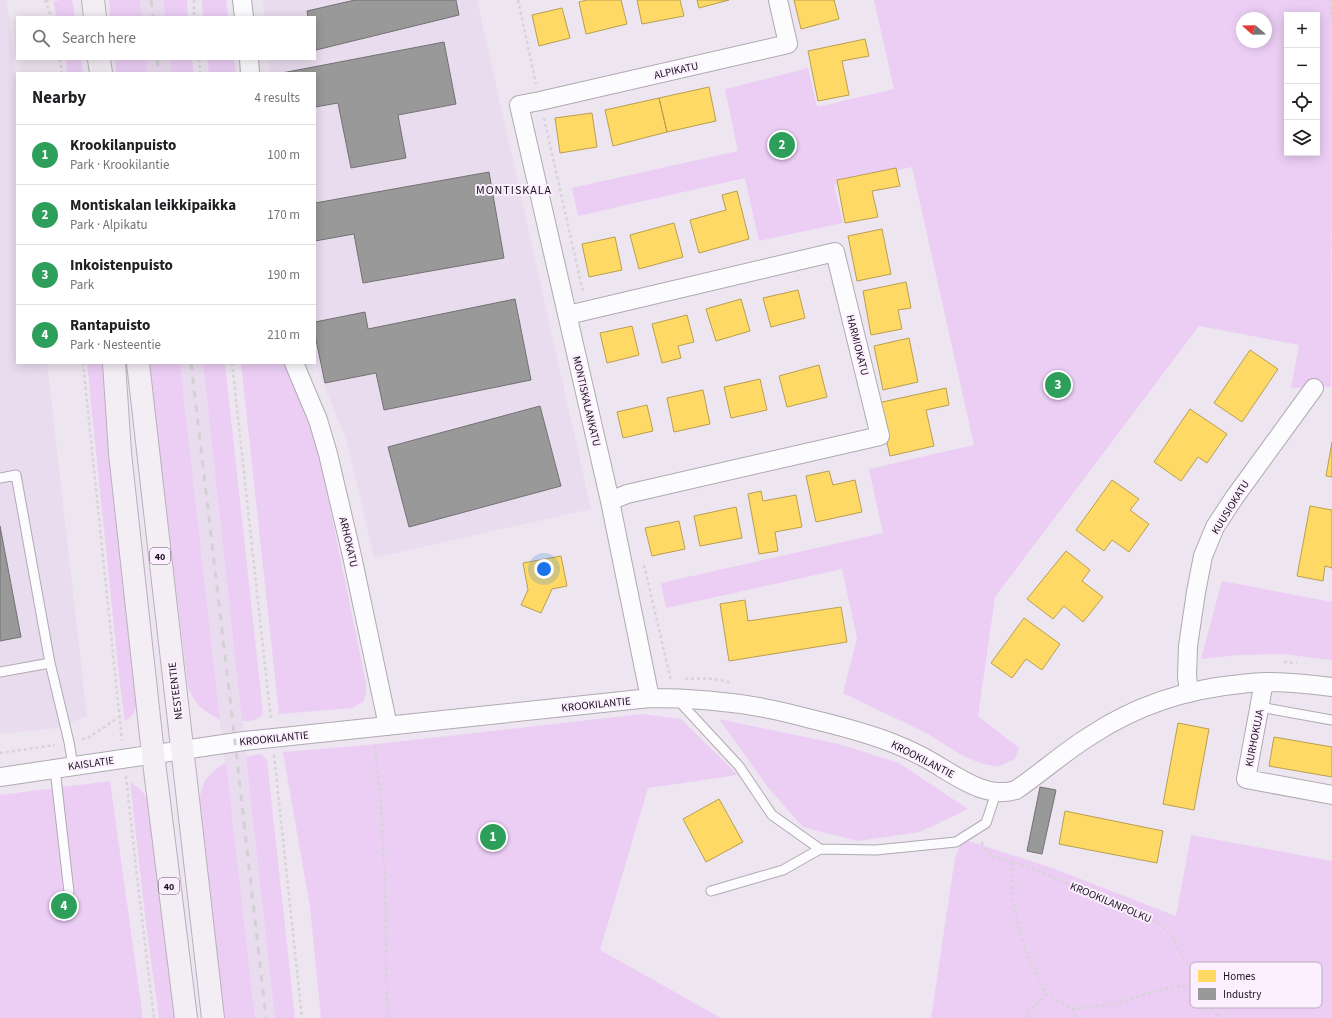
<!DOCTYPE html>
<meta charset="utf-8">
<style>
body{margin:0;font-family:"Source Sans 3",sans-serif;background:#f2f2f2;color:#202124}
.controls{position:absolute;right:12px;top:12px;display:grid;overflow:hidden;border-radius:0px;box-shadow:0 2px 10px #0003}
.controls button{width:36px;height:36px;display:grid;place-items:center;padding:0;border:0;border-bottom:1px solid #e0e0e0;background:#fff;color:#202124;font:20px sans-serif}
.compass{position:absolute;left:1236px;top:12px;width:36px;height:36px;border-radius:50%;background:#fff;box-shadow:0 2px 10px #0003;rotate:290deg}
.you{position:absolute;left:544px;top:569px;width:14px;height:14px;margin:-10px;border:3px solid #fff;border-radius:50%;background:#1a73e8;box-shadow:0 0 0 6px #1a73e833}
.badge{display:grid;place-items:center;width:26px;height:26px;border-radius:50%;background:#635d66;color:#fff;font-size:13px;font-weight:700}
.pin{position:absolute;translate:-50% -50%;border:2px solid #fff;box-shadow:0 1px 4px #0006}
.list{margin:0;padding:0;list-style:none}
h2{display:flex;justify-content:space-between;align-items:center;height:52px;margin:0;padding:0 16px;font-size:17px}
h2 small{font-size:13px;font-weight:400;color:#757577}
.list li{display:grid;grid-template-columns:26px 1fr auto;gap:12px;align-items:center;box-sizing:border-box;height:60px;padding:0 16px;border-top:1px solid #e0e0e0}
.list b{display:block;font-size:15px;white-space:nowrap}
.list p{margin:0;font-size:13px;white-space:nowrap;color:#757577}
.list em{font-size:13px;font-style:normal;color:#757577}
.icon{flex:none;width:22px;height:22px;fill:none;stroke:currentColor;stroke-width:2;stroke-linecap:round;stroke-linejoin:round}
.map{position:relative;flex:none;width:1332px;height:1018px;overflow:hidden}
.search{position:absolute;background:#fff;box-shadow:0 2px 10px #0003;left:16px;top:16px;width:300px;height:44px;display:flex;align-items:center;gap:10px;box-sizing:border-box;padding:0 14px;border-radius:0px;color:#757577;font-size:15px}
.panel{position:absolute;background:#fff;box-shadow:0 2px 10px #0003;left:16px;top:72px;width:300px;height:292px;border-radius:0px}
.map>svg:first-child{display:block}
.built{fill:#eadcef}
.green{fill:#eccef5;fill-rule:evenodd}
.homes{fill:#ffd966;stroke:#ba9e50}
.industry{fill:#999;stroke:#737173}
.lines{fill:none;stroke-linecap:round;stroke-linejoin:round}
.service-casing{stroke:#b0aab2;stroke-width:11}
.minor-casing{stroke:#b0aab2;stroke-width:20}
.primary-casing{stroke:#b9afbd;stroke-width:24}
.path{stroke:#d6d4d7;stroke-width:2.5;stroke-dasharray:3 3;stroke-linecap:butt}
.service{stroke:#fcfbfd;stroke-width:9}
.minor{stroke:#fcfbfd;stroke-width:18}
.primary{stroke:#f3eef4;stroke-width:22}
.rail{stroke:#d3d1d3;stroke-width:3;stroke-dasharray:7 7;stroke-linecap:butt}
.labels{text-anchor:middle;stroke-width:4;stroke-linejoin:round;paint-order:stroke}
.shield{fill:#fcefff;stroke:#5d565f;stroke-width:1}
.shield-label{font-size:10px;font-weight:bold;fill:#19141b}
.street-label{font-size:11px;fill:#19141b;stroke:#fcefff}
.neighbourhood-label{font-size:12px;letter-spacing:1px;fill:#19141b;stroke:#fcefff}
.key{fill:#fcefff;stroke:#b8adbb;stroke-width:1}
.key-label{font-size:11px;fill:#19141b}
</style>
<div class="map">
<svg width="1332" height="1018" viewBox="0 0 1332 1018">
<rect width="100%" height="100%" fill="#ede5f0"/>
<path class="built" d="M 0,0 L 7,0 L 17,92 L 17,363 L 47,363 L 87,716 L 57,728 L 0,734 Z
M 140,0 L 163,0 L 165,17 L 142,17 Z
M 263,0 L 477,0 L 591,509 L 374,558 L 347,442 L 315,363 L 315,73 L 270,73 L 269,59 L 315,59 L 315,17 L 264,17 Z
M 147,59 L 170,59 L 171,73 L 148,73 Z
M 180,363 L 203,363 L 275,1018 L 255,1018 L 220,720 Z"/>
<path class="green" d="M 60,0 L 72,0 L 75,17 L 57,17 L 53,2 Z
M 109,0 L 140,0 L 142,17 L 110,17 Z
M 163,0 L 187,0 L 188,17 L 165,17 Z
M 202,0 L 226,0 L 228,17 L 203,17 Z
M 874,0 L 1332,0 L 1331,387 L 1291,388 L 1299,345 L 1199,326 L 995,597 L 978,716 L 1019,748 L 1015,759 L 998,767 L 980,763 L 963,756 L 928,734 L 843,693 L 857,638 L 842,569 L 666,608 L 661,583 L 883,533 L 869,469 L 974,445 L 912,167 L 834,185 L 843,223 L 759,241 L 745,178 L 578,216 L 572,188 L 738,151 L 725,89 L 808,68 L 817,107 L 894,89 ZM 1287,15 L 1317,15 L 1317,153 L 1287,153 ZM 1242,18 L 1266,18 L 1266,42 L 1242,42 Z
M 66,59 L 81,59 L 83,73 L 67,73 Z
M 115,59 L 147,59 L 148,73 L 116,73 Z
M 170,59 L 192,59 L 194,73 L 171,73 Z
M 207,59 L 234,59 L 236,73 L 209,73 Z
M 87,363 L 108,363 L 138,698 C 136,708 134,716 125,721 L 119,676 Z
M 149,363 L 180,363 L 220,720 C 203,710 196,706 188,687 Z
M 203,363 L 225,363 L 263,713 C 258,721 251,721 242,721 Z
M 241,363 L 286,363 L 317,444 L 366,683 L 366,693 L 363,702 L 352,708 L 279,714 Z
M 1222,581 L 1332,602 L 1332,660 L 1282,654 L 1239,655 L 1201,659 Z
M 642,714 L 681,719 L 738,775 L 648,788 L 600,950 L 721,1018 L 321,1018 L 310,907 L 283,752 L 368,745 Z
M 719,719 L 839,744 L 899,763 L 968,809 L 920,832 L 858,841 L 803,827 L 767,786 Z
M 259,754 L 264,756 L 267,760 L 295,1018 L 275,1018 L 246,757 Z
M 226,763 L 255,1018 L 222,1018 L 199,803 C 202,782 207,773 226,763 Z
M 110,781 L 143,1018 L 0,1018 L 0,795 Z
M 130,782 L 139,788 L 149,800 L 163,926 L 176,1018 L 159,1018 L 146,924 Z
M 1191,835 L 1332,861 L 1332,1018 L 931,1018 L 955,858 L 963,839 L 1052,868 L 1176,916 Z"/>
<path class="homes" d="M 587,0 L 621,0 L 627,24 L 586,34 L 579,2 Z
M 637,0 L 680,0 L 684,16 L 642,24 Z
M 697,0 L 729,0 L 699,8 Z
M 794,0 L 834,0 L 839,19 L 801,29 Z
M 562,8 L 570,38 L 539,46 L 532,15 Z
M 865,39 L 869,56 L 842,61 L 849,95 L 818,101 L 808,51 Z
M 709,87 L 716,121 L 667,132 L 659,98 Z
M 659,98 L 667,132 L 613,146 L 605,110 Z
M 592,113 L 597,147 L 560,153 L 555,118 Z
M 896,168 L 900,186 L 872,191 L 878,217 L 845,223 L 837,180 Z
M 737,191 L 749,239 L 699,253 L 690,220 L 726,210 L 722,195 Z
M 674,223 L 683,257 L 639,269 L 630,235 Z
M 882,229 L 891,274 L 857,281 L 848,236 Z
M 615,237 L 622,270 L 589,277 L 582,244 Z
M 906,282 L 911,308 L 898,310 L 902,329 L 871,335 L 863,291 Z
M 798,290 L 805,318 L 771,327 L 763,298 Z
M 741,299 L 750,331 L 716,341 L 706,309 Z
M 687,315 L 694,342 L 678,346 L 681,358 L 662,363 L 652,324 Z
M 632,326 L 639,355 L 607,363 L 600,333 Z
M 909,338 L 918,382 L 883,390 L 874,346 Z
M 1250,350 L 1278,369 L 1242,422 L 1214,403 Z
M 819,365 L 827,397 L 787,407 L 779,376 Z
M 760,379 L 767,410 L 731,418 L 724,387 Z
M 946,388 L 949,405 L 926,410 L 934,446 L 890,456 L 878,403 Z
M 703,390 L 710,424 L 674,432 L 667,398 Z
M 647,405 L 653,431 L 623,438 L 617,412 Z
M 1190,409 L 1227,434 L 1207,463 L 1198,457 L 1181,481 L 1154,462 Z
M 1332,442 L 1332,477 L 1326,476 Z
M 829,471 L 833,485 L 855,480 L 862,512 L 816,522 L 806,476 Z
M 1112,480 L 1139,499 L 1130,510 L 1149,524 L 1129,552 L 1112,540 L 1104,551 L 1076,530 Z
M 761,491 L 763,501 L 796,495 L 802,527 L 775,532 L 778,551 L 759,554 L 748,494 Z
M 1310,506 L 1332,510 L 1332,568 L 1325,566 L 1323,581 L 1297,576 Z
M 736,507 L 742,538 L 700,546 L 694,516 Z
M 679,521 L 685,549 L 652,556 L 645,528 Z
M 1066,551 L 1090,570 L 1082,581 L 1103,597 L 1083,622 L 1064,606 L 1053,619 L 1027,599 Z
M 561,556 L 567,586 L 552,589 L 541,613 L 521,605 L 528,590 L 523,563 Z
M 745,600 L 748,621 L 841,607 L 847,642 L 729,661 L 720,604 Z
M 1024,618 L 1060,644 L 1042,670 L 1026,659 L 1012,678 L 991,663 Z
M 1178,723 L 1209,729 L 1194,810 L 1163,804 Z
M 1274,737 L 1332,747 L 1332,777 L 1269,766 Z
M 719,799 L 743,842 L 706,862 L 683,819 Z
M 1065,811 L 1163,831 L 1157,863 L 1059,844 Z"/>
<path class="industry" d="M 355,0 L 456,0 L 459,15 L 316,50 L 315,17 L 308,17 L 307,11 Z
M 444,42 L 456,104 L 398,115 L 406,158 L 351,168 L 338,103 L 315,107 L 315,73 L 282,73 Z
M 489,172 L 504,258 L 363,283 L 354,234 L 315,241 L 315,203 Z
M 515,299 L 531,380 L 384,410 L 376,373 L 325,383 L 315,335 L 315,322 L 365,312 L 368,329 Z
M 540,406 L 561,486 L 409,527 L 388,447 Z
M 0,526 L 21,637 L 0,641 Z
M 1040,787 L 1056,790 L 1042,854 L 1027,851 Z"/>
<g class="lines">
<defs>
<path id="service" d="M 0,478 L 16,475 L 50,663 L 69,742 L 73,766
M 0,672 L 50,663
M 677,699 L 739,766 L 772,815 L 820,849 L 876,850 L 956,842 L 986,823 L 996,793
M 1260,707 L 1332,720
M 55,769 L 69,892
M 711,891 L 783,870 L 820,849"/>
<path id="minor" d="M 242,0 L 244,17
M 249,59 L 250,73
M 568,315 L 835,252 L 880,436 L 627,494 L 610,501
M 294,363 L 318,420 L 328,454 L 352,556 L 388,726
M 1264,682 L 1246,779 L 1332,795
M 1189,693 L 1187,676 L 1188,646 L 1196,592 L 1203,556 L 1215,527 L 1234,498 L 1314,388
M 650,698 L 610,501 L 519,105 L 540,101 L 788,44 L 778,0
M 0,777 L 244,741 L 650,698 C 688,698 727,701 764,708 C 780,711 796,715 811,719 C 840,726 868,733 895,744 C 905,748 916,753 925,758 C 953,773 984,800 1016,790 C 1041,773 1064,752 1090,736 C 1135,706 1187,689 1241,684 C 1249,683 1257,682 1265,682 C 1288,682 1310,684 1332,687"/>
<path id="primary" d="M 93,0 L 95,17
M 99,59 L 101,73
M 114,363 L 120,453 L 153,754 L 186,1018
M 138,363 L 213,1018"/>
</defs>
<use href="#service" class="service-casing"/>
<use href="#minor" class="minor-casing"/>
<use href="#primary" class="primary-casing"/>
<path class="path" d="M 45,0 L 51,17
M 194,0 L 194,17
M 518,0 L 536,84
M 1330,0 L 1332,23
M 46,1 L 50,0
M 60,59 L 62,73
M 199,59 L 200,73
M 544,118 L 583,292
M 83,363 L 122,741
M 232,363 L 271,720
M 644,565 L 671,681
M 1284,662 L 1297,663
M 685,679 C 700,678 717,678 732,683
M 82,739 L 88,738 L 119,717
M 375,746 L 381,806 L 385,879 L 387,1003 L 389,1018
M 0,753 L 55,745
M 274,755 L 302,1018
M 126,776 L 137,876 L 154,1018
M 982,842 L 983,848 L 993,856 L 1032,868 L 1075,887 L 1133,910 L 1159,923 L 1173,938 L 1196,979 L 1207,1003 L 1219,1018
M 1013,862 L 1012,897 L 1025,950 L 1046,994 L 1073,1009 L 1109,1005 L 1171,987 L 1199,985
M 1073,1009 L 1076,1018
M 1027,1018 L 1026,1014 L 1046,994"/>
<use href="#service" class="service"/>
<use href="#minor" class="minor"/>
<use href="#primary" class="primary"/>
<path class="rail" d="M 151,0 L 153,17
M 157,59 L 159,73
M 191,363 L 235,742 L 266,1018"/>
</g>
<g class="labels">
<g class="shield">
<rect x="150" y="548" width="20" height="16" rx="3"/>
<rect x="159" y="878" width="20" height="16" rx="3"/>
</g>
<g class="shield-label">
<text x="160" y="560">40</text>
<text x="169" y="890">40</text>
</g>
<g class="street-label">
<text transform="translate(676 70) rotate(-13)" y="4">ALPIKATU</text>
<text transform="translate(858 345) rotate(76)" y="4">HARMIOKATU</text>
<text transform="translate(587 401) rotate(77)" y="4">MONTISKALANKATU</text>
<text transform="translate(1230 507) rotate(-58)" y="4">KUUSIOKATU</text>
<text transform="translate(349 542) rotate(77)" y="4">ARHOKATU</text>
<text transform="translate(175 691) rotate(-97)" y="4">NESTEENTIE</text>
<text transform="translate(596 704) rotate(-6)" y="4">KROOKILANTIE</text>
<text transform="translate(274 738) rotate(-6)" y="4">KROOKILANTIE</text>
<text transform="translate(1254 738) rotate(-79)" y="4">KURHOKUJA</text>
<text transform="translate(923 759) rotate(27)" y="4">KROOKILANTIE</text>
<text transform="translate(91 763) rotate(-8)" y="4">KAISLATIE</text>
<text transform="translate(1111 902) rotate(23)" y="4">KROOKILANPOLKU</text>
</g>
<g class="neighbourhood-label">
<text x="514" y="194">MONTISKALA</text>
</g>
</g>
<rect x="1190" y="962" width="132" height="46" rx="6" class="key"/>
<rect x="1198" y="970" width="18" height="12" fill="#ffd966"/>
<rect x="1198" y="988" width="18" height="12" fill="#999"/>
<g class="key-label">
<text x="1223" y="980">Homes</text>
<text x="1223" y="998">Industry</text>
</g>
</svg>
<div class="controls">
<button>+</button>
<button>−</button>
<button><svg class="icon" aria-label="locate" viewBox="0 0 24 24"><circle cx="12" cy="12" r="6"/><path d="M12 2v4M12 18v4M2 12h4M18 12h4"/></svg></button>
<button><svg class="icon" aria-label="layers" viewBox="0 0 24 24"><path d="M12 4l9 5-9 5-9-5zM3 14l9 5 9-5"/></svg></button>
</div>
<svg class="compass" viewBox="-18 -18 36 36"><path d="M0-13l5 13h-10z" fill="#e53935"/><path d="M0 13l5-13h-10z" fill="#757577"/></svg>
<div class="you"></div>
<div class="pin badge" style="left:493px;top:837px;background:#2e9e5b">1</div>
<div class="pin badge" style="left:782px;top:145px;background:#2e9e5b">2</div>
<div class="pin badge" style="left:1058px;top:385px;background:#2e9e5b">3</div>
<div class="pin badge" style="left:64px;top:906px;background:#2e9e5b">4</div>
<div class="search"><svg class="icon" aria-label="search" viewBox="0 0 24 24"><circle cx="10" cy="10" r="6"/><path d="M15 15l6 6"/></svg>Search here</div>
<section class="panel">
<h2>Nearby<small>4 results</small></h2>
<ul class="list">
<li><span class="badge" style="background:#2e9e5b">1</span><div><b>Krookilanpuisto</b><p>Park · Krookilantie</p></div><em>100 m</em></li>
<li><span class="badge" style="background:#2e9e5b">2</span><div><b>Montiskalan leikkipaikka</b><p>Park · Alpikatu</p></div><em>170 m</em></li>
<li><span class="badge" style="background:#2e9e5b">3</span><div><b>Inkoistenpuisto</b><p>Park</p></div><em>190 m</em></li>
<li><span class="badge" style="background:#2e9e5b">4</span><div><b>Rantapuisto</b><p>Park · Nesteentie</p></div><em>210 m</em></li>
</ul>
</section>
</div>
